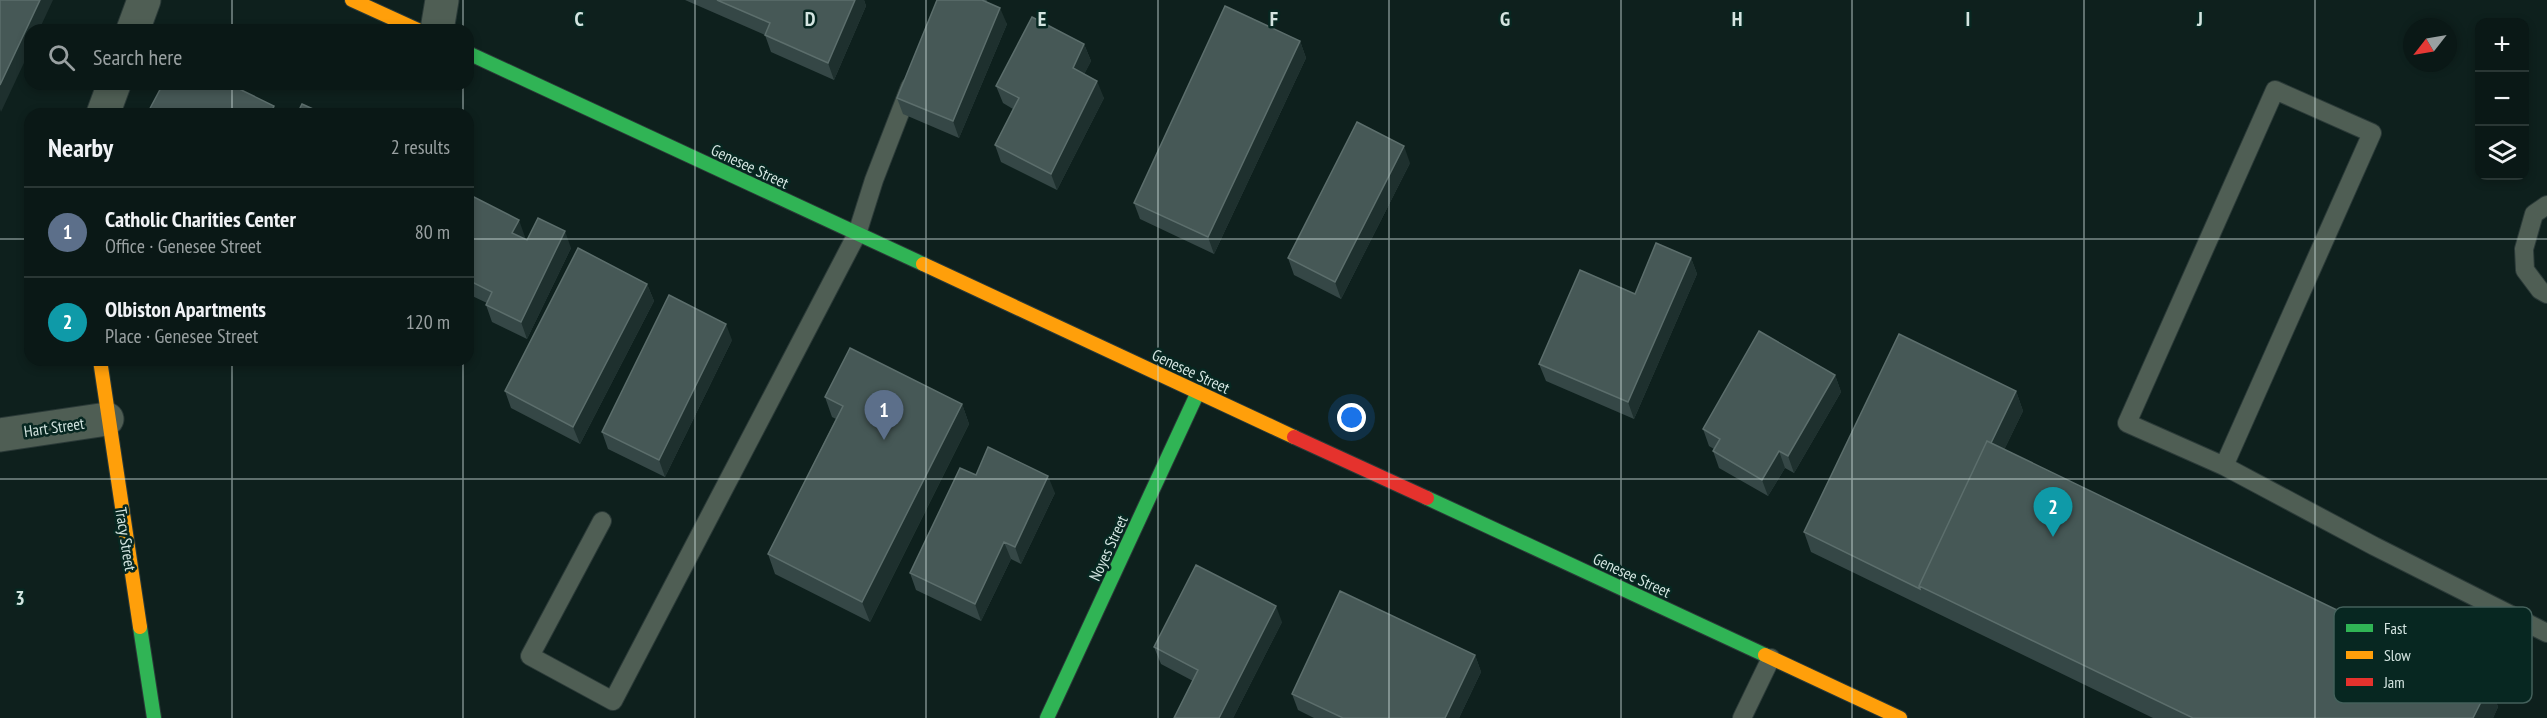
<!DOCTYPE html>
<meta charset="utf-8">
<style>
body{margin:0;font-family:"PT Sans Narrow",sans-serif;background:#182523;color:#f1f3f6}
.controls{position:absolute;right:18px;top:18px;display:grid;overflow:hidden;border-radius:12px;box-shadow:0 3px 9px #0003}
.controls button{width:54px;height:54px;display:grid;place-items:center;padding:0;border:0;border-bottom:2px solid #2a3735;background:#0a1816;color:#f1f3f6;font:30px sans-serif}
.compass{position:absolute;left:2403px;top:18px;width:54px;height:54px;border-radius:50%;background:#0a1816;box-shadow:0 3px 9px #0003;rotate:239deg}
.you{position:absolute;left:1352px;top:418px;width:21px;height:21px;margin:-15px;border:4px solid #fff;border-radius:50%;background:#1a73e8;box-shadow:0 0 0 9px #1a73e833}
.badge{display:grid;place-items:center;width:39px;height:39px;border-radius:50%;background:#ea580c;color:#fff;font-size:20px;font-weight:700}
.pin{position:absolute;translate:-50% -50px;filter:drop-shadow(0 2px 3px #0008)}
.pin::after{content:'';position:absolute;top:32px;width:21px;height:18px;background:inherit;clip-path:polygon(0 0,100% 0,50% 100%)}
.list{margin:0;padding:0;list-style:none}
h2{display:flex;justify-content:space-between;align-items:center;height:78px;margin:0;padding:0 24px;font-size:26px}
h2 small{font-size:20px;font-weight:400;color:#99a0a1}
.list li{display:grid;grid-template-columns:39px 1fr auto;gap:18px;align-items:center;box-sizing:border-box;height:90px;padding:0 24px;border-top:2px solid #2a3735}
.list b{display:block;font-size:22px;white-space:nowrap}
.list p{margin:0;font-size:20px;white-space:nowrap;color:#99a0a1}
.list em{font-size:20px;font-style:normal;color:#99a0a1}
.icon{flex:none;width:33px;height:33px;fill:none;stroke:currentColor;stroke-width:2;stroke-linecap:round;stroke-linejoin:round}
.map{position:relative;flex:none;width:2547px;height:718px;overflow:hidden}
.search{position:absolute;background:#0a1816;box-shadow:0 3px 9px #0003;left:24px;top:24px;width:450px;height:66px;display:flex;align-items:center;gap:15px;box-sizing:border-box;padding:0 21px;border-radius:18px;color:#99a0a1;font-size:22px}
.panel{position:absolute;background:#0a1816;box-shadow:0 3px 9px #0003;left:24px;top:108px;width:450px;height:258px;border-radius:18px}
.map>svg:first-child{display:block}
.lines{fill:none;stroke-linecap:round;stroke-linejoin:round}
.lane-casing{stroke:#2b3a38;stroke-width:20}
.street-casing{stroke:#2b3a38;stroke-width:35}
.fast-casing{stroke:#2b3a38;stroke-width:16}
.slow-casing{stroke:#2b3a38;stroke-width:16}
.jam-casing{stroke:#2b3a38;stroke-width:16}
.lane{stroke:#4f5e54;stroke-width:18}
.street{stroke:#4f5e54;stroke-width:33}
.fast{stroke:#30b455;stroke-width:14}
.slow{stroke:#ff9f0a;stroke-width:14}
.jam{stroke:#e5322d;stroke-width:14}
.wall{fill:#354746}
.shaded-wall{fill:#1e302e}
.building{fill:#465856;stroke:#5c6e6c;stroke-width:1.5}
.grid{fill:none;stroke:#d4e5e1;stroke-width:1.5;stroke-opacity:0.55}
.labels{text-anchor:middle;stroke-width:5;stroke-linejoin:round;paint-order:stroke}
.street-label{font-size:16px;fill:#d4e5e1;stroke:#072721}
.key{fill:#072721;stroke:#44605b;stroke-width:1.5}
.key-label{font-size:16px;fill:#d4e5e1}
.grid-label{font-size:20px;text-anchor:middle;font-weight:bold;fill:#d4e5e1;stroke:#072721;stroke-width:5;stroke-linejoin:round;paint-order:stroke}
</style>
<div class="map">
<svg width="2547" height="718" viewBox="0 0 2547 718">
<rect width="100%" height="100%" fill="#0e201d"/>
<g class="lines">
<defs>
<path id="lane" d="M 2547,205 L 2534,214 L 2524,249 L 2525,270 L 2540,290 L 2547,294
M 2224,466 L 2372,133 L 2275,90 L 2127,423 L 2224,466 L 2374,546 L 2547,633
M 602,521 L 530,656 L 613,701 L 857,234 L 874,180 L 910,87
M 1742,718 L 1771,658"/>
<path id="street" d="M 133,30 L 144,0
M 437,30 L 442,0
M 103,114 L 114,84
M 0,435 L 107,419"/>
<path id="fast" d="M 468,53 L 923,264
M 1427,498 L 1765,655
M 140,627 L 154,718
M 1047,718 L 1198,392"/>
<path id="slow" d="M 352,0 L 418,30
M 923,264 L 1294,437
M 100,360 L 140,627
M 1765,655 L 1900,718"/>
<path id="jam" d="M 1294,437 L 1427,498"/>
</defs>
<use href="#lane" class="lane-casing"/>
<use href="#street" class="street-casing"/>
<use href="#fast" class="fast-casing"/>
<use href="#slow" class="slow-casing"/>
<use href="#jam" class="jam-casing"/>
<use href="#lane" class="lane"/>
<use href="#street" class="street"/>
<use href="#fast" class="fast"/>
<use href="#slow" class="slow"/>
<use href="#jam" class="jam"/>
</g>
<path class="wall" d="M 685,0 L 864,0 L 866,6 L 834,80 L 771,52 L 765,35 Z
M 937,0 L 987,0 L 986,2 L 1007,24 L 959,138 L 903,114 L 897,98 Z
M 1300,41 L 1306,58 L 1214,254 L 1140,219 L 1134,203 Z
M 1084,44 L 1091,61 L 1084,74 L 1104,98 L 1057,190 L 1001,162 L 995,145 L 1013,109 L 1003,103 L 996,86 Z
M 1410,163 L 1341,299 L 1294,275 L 1288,258 Z
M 468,194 L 525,237 L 524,239 L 527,240 L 571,248 L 527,339 L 492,322 L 486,305 L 487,303 L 468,294 Z
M 1691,258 L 1697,274 L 1634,419 L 1546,381 L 1539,364 L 1635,294 Z
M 647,284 L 654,301 L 580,444 L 511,408 L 505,391 Z
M 732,340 L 665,477 L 608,449 L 602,432 Z
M 1835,375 L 1841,392 L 1794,473 L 1785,468 L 1768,496 L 1719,468 L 1713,451 L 1714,449 L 1709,446 L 1703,429 Z
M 2016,391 L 2023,411 L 2004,450 L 2490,684 L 2498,707 L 2493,718 L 2153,718 L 1811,552 L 1804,532 Z
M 825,397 L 962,404 L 969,424 L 870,622 L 775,574 L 768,554 L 836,419 L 832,417 Z
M 976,475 L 1055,493 L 1021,564 L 1011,559 L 981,621 L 916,590 L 910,573 Z
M 1282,622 L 1233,718 L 1174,718 L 1193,681 L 1161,664 L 1154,647 Z
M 1475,655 L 1481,672 L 1459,718 L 1314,718 L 1298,710 L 1292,694 Z"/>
<path class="shaded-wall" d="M 40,0 L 53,0 L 39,30 L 30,30 L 30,50 L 1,112 L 0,109 L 0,85 Z
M 855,0 L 864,0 L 866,6 L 834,80 L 828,63 Z
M 1000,8 L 1007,24 L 959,138 L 953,121 Z
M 1300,41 L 1306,58 L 1214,254 L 1208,237 Z
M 1084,44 L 1091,61 L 1079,85 L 1073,68 Z
M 1097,81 L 1104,98 L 1057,190 L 1051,174 Z
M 274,106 L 277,114 L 270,114 Z
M 1404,146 L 1410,163 L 1341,299 L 1335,282 Z
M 519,220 L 525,237 L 518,250 L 512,233 Z
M 565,231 L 571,248 L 527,339 L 521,322 Z
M 1691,258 L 1697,274 L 1634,419 L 1628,402 Z
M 647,284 L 654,301 L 580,444 L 573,427 Z
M 726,324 L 732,340 L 665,477 L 659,460 Z
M 1835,375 L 1841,392 L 1794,473 L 1788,456 Z
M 2016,391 L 2023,411 L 1935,593 L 1921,587 Z
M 962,404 L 969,424 L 870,622 L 862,602 Z
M 1779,451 L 1785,468 L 1768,496 L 1762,480 Z
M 1048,476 L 1055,493 L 1021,564 L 1015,547 Z
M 1004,542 L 1011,559 L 981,621 L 975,604 Z
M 1276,606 L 1282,622 L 1233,718 L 1219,718 Z
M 1475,655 L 1481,672 L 1459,718 L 1445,718 Z
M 2490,684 L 2498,707 L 2493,718 L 2473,718 Z"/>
<path class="building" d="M 0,0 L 40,0 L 0,85 Z
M 717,0 L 855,0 L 828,63 L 765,35 L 770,23 Z
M 937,0 L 982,0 L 1000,8 L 953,121 L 897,98 Z
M 1225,6 L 1300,41 L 1208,237 L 1134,203 Z
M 1032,17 L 1084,44 L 1073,68 L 1097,81 L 1051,174 L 995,145 L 1019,98 L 996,86 Z
M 163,84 L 229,84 L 274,106 L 270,114 L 147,114 Z
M 302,104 L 324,114 L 297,114 Z
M 1357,122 L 1404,146 L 1335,282 L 1288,258 Z
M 468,194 L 519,220 L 512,233 L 527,240 L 538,218 L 565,231 L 521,322 L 486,305 L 492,292 L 468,280 Z
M 1656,243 L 1691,258 L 1628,402 L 1539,364 L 1580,270 L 1635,294 Z
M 578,248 L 647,284 L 573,427 L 505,391 Z
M 669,295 L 726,324 L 659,460 L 602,432 Z
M 1759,331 L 1835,375 L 1788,456 L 1779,451 L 1762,480 L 1713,451 L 1720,439 L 1703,429 Z
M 1899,334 L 2016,391 L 1991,443 L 1987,441 L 1919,586 L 1920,589 L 1804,532 Z
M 850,348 L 962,404 L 862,602 L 768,554 L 843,406 L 825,397 Z
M 1987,441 L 2490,684 L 2473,718 L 2193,718 L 1919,586 Z
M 988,447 L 1048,476 L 1015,547 L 1004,542 L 975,604 L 910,573 L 960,468 L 976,475 Z
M 1196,565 L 1276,606 L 1219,718 L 1174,718 L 1198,670 L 1154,647 Z
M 1340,591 L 1475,655 L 1445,718 L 1343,718 L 1292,694 Z"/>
<path class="grid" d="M 232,0 L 232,30M 463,0 L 463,30M 695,0 L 695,718M 926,0 L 926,718M 1158,0 L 1158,718M 1389,0 L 1389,718M 1621,0 L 1621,718M 1852,0 L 1852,718M 2084,0 L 2084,718M 2315,0 L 2315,718M 232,84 L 232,114M 463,84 L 463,114M 0,239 L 30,239M 468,239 L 2547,239M 232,360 L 232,718M 463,360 L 463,718M 0,479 L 2547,479"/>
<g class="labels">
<g class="street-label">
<text transform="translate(750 166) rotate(25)" y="6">Genesee Street</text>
<text transform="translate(1191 371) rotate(25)" y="6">Genesee Street</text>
<text transform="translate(54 427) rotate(-8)" y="6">Hart Street</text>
<text transform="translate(126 539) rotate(81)" y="6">Tracy Street</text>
<text transform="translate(1108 548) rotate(-65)" y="6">Noyes Street</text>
<text transform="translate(1632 575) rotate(25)" y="6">Genesee Street</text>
</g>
</g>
<rect x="2334" y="607" width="198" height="96" rx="9" class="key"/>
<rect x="2346" y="624" width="27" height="8" fill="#30b455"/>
<rect x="2346" y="651" width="27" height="8" fill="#ff9f0a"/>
<rect x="2346" y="678" width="27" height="8" fill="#e5322d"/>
<g class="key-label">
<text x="2384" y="634">Fast</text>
<text x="2384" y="661">Slow</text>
<text x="2384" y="688">Jam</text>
</g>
<g class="grid-label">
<text x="579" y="26">C</text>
<text x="810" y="26">D</text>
<text x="1042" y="26">E</text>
<text x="1274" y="26">F</text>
<text x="1505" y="26">G</text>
<text x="1737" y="26">H</text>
<text x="1968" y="26">I</text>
<text x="2200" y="26">J</text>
<text x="20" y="605">3</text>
</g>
</svg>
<div class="controls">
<button>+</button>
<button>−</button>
<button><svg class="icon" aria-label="layers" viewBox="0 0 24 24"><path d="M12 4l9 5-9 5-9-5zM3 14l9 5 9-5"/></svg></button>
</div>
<svg class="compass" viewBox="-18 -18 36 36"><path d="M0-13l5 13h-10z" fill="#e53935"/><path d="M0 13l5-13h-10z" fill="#99a0a1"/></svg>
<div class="you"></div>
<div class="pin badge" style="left:884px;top:440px;background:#5c6f8a">1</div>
<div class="pin badge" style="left:2053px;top:537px;background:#0f9aa8">2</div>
<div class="search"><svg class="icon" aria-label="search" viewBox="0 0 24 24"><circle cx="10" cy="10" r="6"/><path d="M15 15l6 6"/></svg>Search here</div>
<section class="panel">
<h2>Nearby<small>2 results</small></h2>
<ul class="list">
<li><span class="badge" style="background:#5c6f8a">1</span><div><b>Catholic Charities Center</b><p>Office · Genesee Street</p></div><em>80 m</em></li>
<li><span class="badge" style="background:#0f9aa8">2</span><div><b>Olbiston Apartments</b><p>Place · Genesee Street</p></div><em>120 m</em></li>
</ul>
</section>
</div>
